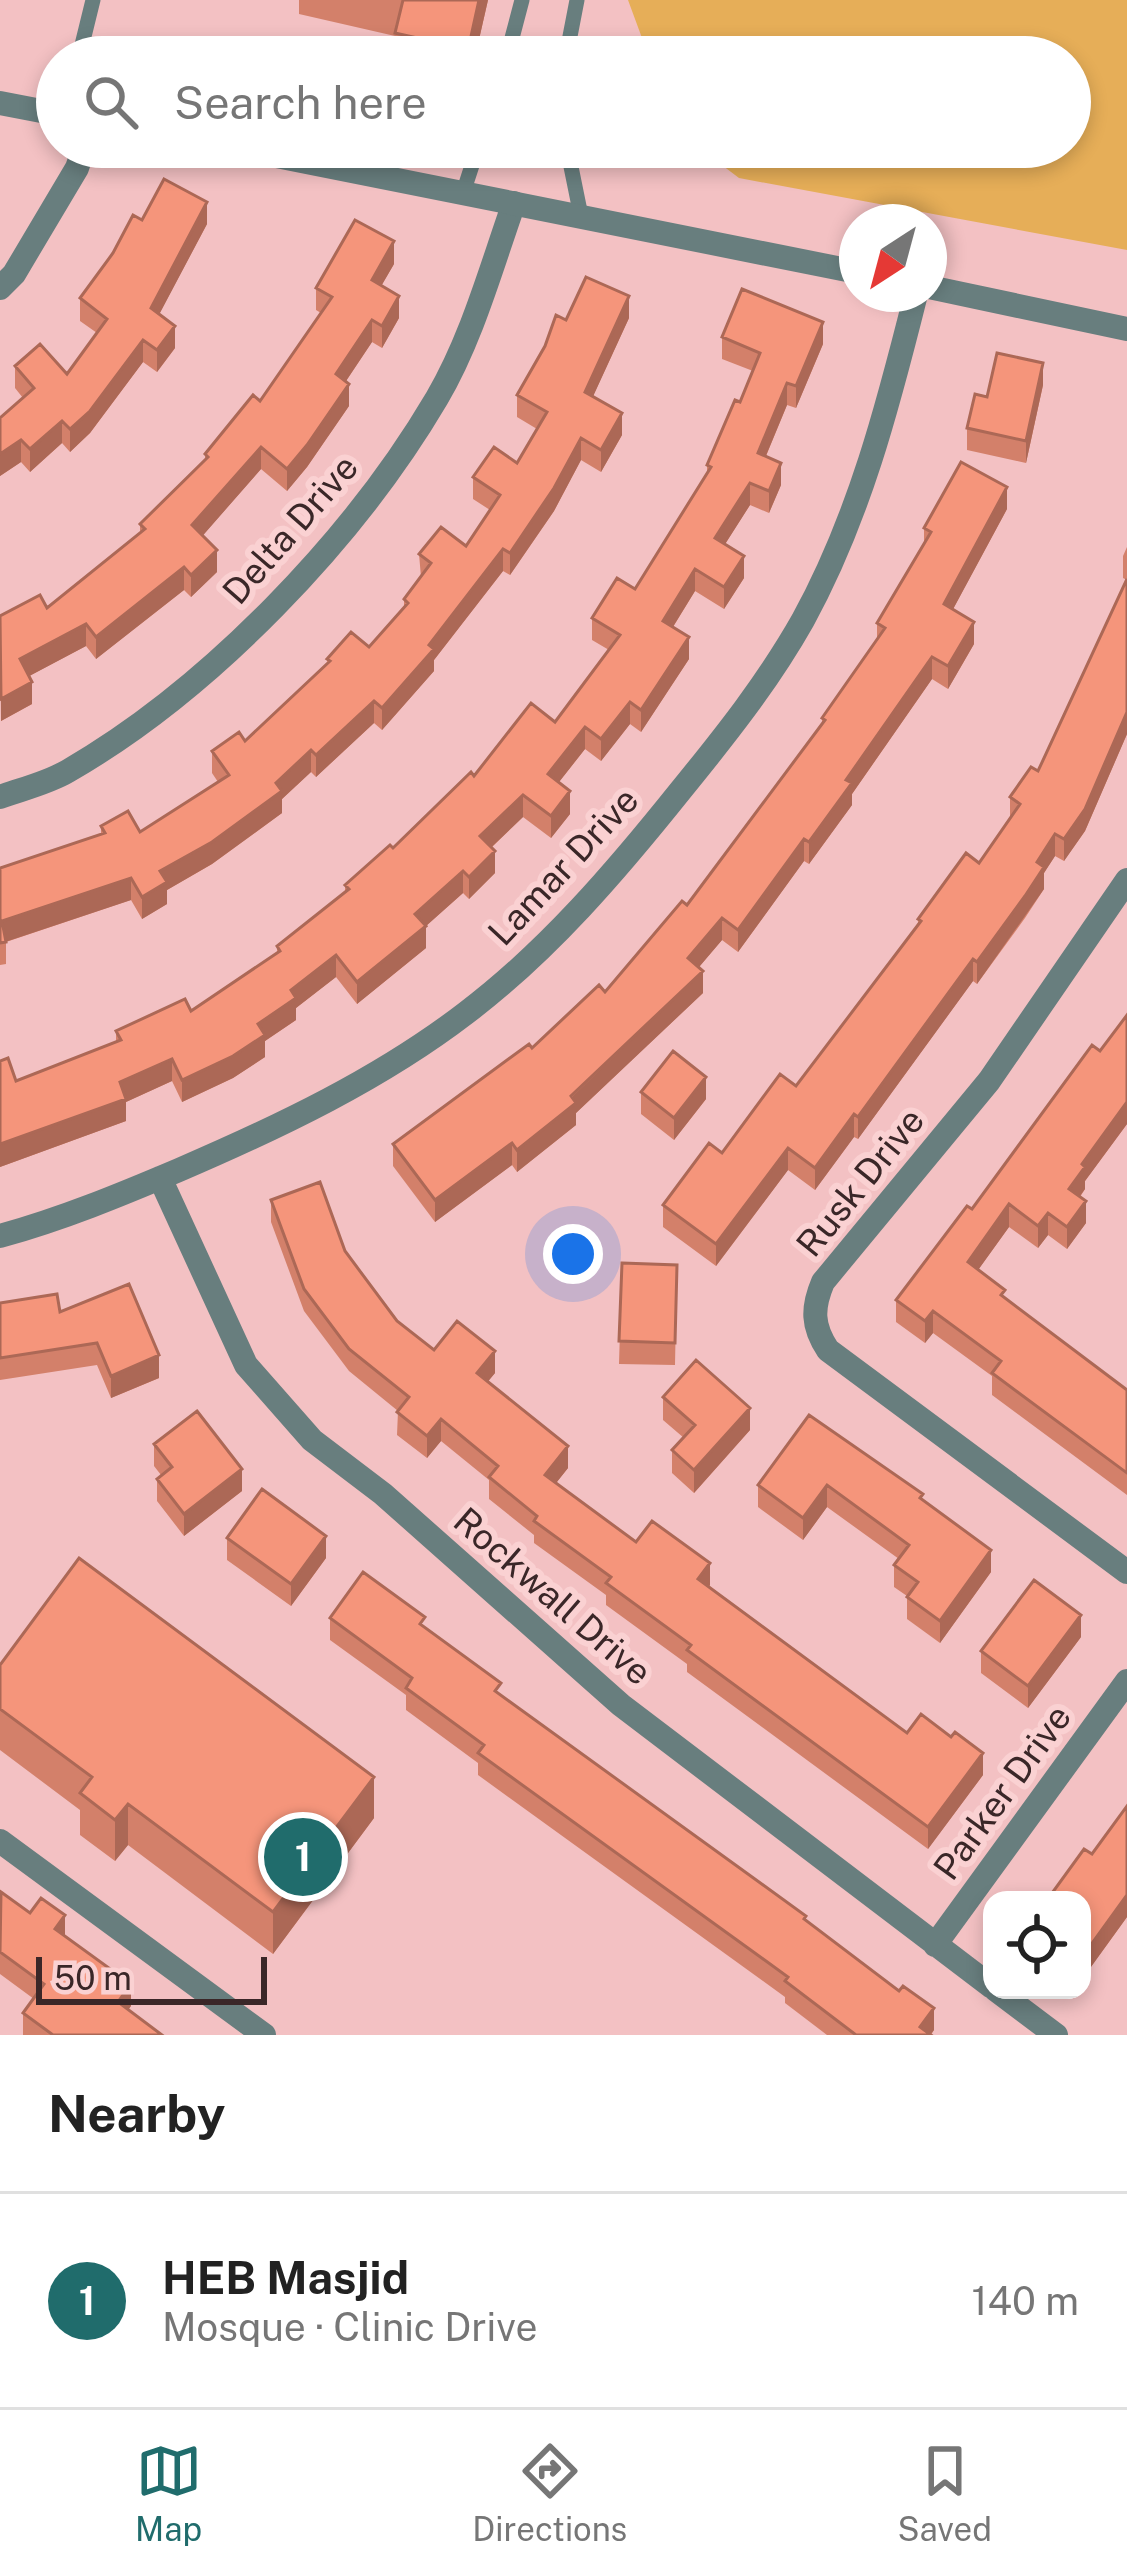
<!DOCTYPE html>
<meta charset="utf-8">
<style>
body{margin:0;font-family:"Public Sans",sans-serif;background:#f6f6f6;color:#222}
.controls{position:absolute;right:36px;bottom:36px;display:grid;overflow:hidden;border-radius:24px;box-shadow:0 6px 18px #0003}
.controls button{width:108px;height:108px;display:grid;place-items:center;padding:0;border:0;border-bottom:3px solid #e0e0e0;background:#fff;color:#222;font:60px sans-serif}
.compass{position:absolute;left:839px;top:204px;width:108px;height:108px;border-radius:50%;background:#fff;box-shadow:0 6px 18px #0003;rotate:216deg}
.scale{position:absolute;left:36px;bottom:30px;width:231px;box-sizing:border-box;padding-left:12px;border:6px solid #3a2728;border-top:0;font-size:33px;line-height:42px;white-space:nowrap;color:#3a2728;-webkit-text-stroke:9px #fad1d2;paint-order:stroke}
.you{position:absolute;left:573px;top:1254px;width:42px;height:42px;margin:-30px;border:9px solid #fff;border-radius:50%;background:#1a73e8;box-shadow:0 0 0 18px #1a73e833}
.badge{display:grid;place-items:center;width:78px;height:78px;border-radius:50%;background:#206c6c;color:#fff;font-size:39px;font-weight:700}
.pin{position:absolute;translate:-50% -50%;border:6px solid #fff;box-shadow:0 3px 12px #0006}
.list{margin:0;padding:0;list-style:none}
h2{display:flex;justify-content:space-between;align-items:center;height:156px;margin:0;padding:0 48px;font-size:51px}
h2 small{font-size:39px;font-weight:400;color:#767676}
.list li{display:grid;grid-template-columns:78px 1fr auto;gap:36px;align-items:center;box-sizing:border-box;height:216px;padding:0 48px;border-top:3px solid #e0e0e0}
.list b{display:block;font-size:45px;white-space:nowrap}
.list p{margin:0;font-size:39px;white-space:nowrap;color:#767676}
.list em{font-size:39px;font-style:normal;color:#767676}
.icon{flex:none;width:66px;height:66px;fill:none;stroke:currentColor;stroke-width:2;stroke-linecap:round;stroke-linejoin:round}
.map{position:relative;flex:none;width:1127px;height:2035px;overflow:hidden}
.search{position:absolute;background:#fff;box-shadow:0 6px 18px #0003;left:36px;right:36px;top:36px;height:132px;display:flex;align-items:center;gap:30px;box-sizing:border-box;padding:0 42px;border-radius:66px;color:#767676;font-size:45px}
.sheet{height:372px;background:#fff}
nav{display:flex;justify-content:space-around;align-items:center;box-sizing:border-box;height:168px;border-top:3px solid #e0e0e0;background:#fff;font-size:33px;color:#767676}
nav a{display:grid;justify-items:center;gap:6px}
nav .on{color:#206c6c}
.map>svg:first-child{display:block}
.green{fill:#e6ae58}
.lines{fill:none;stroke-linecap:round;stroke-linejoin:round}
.service{stroke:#687e7e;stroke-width:15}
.minor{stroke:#687e7e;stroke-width:24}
.tertiary{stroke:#687e7e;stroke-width:24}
.wall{fill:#d3806a}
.shaded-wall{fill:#ac6856}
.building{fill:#f5957b;stroke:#ac6856;stroke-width:3}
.labels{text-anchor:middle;stroke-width:12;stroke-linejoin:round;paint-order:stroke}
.street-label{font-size:36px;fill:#3a2728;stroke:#fad1d2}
</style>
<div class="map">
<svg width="1127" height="2035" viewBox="0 0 1127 2035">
<rect width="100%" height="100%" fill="#f3c1c3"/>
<path class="green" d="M 628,0 L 1127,0 L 1127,250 L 739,178 L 698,147 L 1070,147 L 1070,57 L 649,57 Z"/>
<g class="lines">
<path class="service" d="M 79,57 L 93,0
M 507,57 L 522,0
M 566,57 L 577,0
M 567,147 L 581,216
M 463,193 L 478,147"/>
<path class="minor" d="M 0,288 L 14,274 L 77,168 L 84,147
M 0,797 C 22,789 48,783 68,771 C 210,689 354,539 437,398 C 472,338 491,268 514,203
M 1127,880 L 989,1081 L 823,1282 C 812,1308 812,1326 828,1350 L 1127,1572
M 160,1178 L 246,1365 L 312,1440 L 383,1494 L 621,1705 L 992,1987
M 0,1236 C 62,1219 120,1195 179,1170 C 279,1127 380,1079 466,1013 C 548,951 617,870 681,790 C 725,736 768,682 803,620 C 859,518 888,406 916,294
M 0,1841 L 264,2035
M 935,1945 L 1127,1681
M 996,1990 L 1056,2035"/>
<path class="tertiary" d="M 0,103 L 57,114
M 232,147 L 857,272
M 929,287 L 1127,329"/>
</g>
<path class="wall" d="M 299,0 L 488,0 L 475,57 L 395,57 L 395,36 L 299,14 Z
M 142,220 L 207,224 L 159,314 L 175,348 L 157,372 L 143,362 L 90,433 L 70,452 L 62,443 L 30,472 L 21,462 L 0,476 L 0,418 L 23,398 L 15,388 L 15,366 L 67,374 L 97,333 L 80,321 L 80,298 Z
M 394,264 L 381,286 L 399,318 L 382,348 L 372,342 L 346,381 L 349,406 L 307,467 L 287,491 L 261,469 L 202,536 L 217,572 L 191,597 L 184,590 L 96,659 L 86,646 L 29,676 L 32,704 L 1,721 L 0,616 L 47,608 L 140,533 L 140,524 L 205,459 L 205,454 L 260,401 L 321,313 L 316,310 L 316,288 Z
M 629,318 L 593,396 L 622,435 L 601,472 L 581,460 L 554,511 L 510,575 L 503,571 L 434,660 L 434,671 L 382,730 L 374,723 L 316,777 L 311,772 L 282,799 L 282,813 L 212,864 L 167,890 L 167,904 L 142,919 L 131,900 L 6,942 L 6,964 L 0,965 L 0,868 L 101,834 L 101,826 L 140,832 L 218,782 L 212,773 L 212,751 L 245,741 L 327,664 L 327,659 L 369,647 L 404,608 L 404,599 L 421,577 L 419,554 L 466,546 L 490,510 L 473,499 L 473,477 L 517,463 L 537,429 L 517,417 L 517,395 L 566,320 Z
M 722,337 L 823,344 L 796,408 L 787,405 L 766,456 L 781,485 L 769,513 L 750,505 L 725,544 L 744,578 L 724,609 L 695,591 L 673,627 L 689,659 L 641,732 L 630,724 L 601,761 L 585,749 L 559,782 L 570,814 L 551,838 L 523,817 L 491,848 L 495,873 L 469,899 L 463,893 L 426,926 L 426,948 L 357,1004 L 336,977 L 296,1008 L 296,1020 L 265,1041 L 265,1057 L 233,1078 L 182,1102 L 172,1081 L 126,1102 L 126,1121 L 0,1167 L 0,1061 L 16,1081 L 116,1042 L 116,1031 L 191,1011 L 277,953 L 277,946 L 345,893 L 345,885 L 393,848 L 474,776 L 555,722 L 609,650 L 592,640 L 592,618 L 635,589 L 707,473 L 707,465 L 740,402 L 753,371 L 722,359 Z
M 1043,385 L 1026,463 L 967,450 L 967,428 L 987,397 Z
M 1007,509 L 953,609 L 974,644 L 948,689 L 932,679 L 852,794 L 852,805 L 809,864 L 804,861 L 738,952 L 722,940 L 699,967 L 703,993 L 576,1113 L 576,1125 L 517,1172 L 512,1165 L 435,1222 L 393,1166 L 393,1144 L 532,1048 L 605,992 L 687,905 L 822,724 L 822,718 L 877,640 L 877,623 L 924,544 L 924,528 Z
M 1127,547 L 1127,734 L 1085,831 L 1064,861 L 1055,856 L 1044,873 L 1044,889 L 1025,918 L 977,984 L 973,981 L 858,1139 L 854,1137 L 815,1190 L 788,1170 L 716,1266 L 663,1227 L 663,1205 L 796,1086 L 918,925 L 918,919 L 979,863 L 1010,819 L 1010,797 L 1038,771 L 1127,580 L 1123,578 L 1123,556 Z
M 1127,1015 L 1127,1124 L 1085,1181 L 1085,1189 L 1080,1197 L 1086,1223 L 1067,1249 L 1048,1235 L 1038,1248 L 1009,1227 L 978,1270 L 1005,1299 L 1127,1390 L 1127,1495 L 992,1395 L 992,1376 L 933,1333 L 925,1343 L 896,1322 L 896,1300 L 1100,1051 Z
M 641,1092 L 706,1099 L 674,1140 L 641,1114 Z
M 271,1200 L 345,1251 L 397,1321 L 434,1350 L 495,1373 L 488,1381 L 568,1468 L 556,1483 L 636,1542 L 710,1585 L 709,1586 L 907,1733 L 983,1775 L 928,1849 L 687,1672 L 687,1664 L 606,1605 L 606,1595 L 534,1543 L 534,1535 L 489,1499 L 489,1480 L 441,1441 L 427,1458 L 397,1435 L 398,1411 L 349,1371 L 304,1311 L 271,1222 Z
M 622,1263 L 677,1265 L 675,1365 L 619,1364 Z
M 0,1303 L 60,1312 L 159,1378 L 111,1398 L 97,1365 L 0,1380 Z
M 663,1397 L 750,1430 L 694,1493 L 672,1473 L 672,1450 L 684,1438 L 663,1420 Z
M 809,1415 L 923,1500 L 991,1572 L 940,1643 L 907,1619 L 907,1596 L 894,1587 L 894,1565 L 899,1559 L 827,1507 L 803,1540 L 758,1507 L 758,1485 Z
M 154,1444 L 242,1491 L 184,1536 L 157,1501 L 157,1479 L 161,1475 L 154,1466 Z
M 227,1538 L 326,1558 L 291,1606 L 227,1560 Z
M 330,1618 L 425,1627 L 501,1695 L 806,1920 L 934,2030 L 931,2035 L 827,2035 L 785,2003 L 785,1997 L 478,1775 L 478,1763 L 406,1710 L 406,1695 L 330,1640 Z
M 1081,1637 L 1028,1708 L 981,1673 L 981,1651 Z
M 0,1665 L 374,1818 L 273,1954 L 128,1845 L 115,1861 L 80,1835 L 80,1810 L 0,1750 Z
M 1127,1806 L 1127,1917 L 1088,1971 L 1082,1966 L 1082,1900 L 1092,1854 Z
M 0,1893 L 65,1936 L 131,2006 L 128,2009 L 162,2035 L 23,2035 L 23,2013 L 34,1999 L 0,1974 Z"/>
<path class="shaded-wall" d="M 479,0 L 488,0 L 475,57 L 468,57 Z
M 207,202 L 207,224 L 151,330 L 151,308 Z
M 394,241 L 394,264 L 372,302 L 372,280 Z
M 399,296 L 399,318 L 382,348 L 382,326 Z
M 629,296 L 629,318 L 585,414 L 585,392 Z
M 372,320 L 372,342 L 336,396 L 336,374 Z
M 823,322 L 823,344 L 796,408 L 796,386 Z
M 175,326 L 175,348 L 157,372 L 157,350 Z
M 143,340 L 143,362 L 90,433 L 70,452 L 70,429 Z
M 1043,363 L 1043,385 L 1026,463 L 1026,441 Z
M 787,383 L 787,405 L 758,475 L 758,453 Z
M 349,384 L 349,406 L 307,467 L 287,491 L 287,469 Z
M 622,413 L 622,435 L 601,472 L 601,450 Z
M 62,421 L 62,443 L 30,472 L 30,449 Z
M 581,438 L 581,460 L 554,511 L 510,575 L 510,553 Z
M 21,440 L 21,462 L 0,476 L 0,454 Z
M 261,447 L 261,469 L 192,548 L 192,525 Z
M 781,463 L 781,485 L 769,513 L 769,491 Z
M 750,483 L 750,505 L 715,560 L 715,538 Z
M 1007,487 L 1007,509 L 944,626 L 944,604 Z
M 503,549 L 503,571 L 434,660 L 434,671 L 382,730 L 382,708 Z
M 217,550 L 217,572 L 191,597 L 191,575 Z
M 744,556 L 744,578 L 724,609 L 724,587 Z
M 184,567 L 184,590 L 96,659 L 96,637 Z
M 695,569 L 695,591 L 663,643 L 663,621 Z
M 974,622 L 974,644 L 948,689 L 948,666 Z
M 86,624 L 86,646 L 20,681 L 20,659 Z
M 689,637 L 689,659 L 641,732 L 641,710 Z
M 932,657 L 932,679 L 852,794 L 852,805 L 809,864 L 809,842 L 846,780 Z
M 32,682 L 32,704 L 1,721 L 1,699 Z
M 374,701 L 374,723 L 316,777 L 316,755 Z
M 630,702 L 630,724 L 601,761 L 601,739 Z
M 1127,712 L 1127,734 L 1085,831 L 1064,861 L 1064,839 Z
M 585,727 L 585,749 L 548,796 L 548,774 Z
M 311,750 L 311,772 L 282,799 L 282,813 L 212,864 L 167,890 L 167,904 L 142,919 L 142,897 L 160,871 L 276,783 Z
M 570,791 L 570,814 L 551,838 L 551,816 Z
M 523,795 L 523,817 L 480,858 L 480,836 Z
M 1055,834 L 1055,856 L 1044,873 L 1044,889 L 977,984 L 977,962 Z
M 804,839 L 804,861 L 738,952 L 738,930 Z
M 495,851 L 495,873 L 469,899 L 469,877 Z
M 463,871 L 463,893 L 426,926 L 426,948 L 357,1004 L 357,982 L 415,914 Z
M 131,878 L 131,900 L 2,943 L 2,921 Z
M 722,918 L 722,940 L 688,980 L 688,958 Z
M 336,955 L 336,977 L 296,1008 L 296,1020 L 265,1041 L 265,1057 L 233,1078 L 182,1102 L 182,1080 L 258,1024 L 291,990 Z
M 973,959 L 973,981 L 858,1139 L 858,1117 Z
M 703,971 L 703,993 L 576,1113 L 576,1125 L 517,1172 L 517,1150 Z
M 172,1059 L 172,1081 L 126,1102 L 126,1121 L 0,1167 L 0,1144 L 120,1082 Z
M 706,1077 L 706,1099 L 674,1140 L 674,1118 Z
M 1127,1102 L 1127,1124 L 1085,1181 L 1085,1189 L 1069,1211 L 1069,1189 L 1082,1164 Z
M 854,1114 L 854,1137 L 815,1190 L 815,1168 Z
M 512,1143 L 512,1165 L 435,1222 L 435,1200 Z
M 788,1148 L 788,1170 L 716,1266 L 716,1244 Z
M 1086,1201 L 1086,1223 L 1067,1249 L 1067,1227 Z
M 1009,1204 L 1009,1227 L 968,1284 L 968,1262 Z
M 1048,1213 L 1048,1235 L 1038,1248 L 1038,1226 Z
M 933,1311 L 933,1333 L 925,1343 L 925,1321 Z
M 495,1351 L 495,1373 L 477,1395 L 477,1373 Z
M 159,1355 L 159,1378 L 111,1398 L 111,1376 Z
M 750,1408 L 750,1430 L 694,1493 L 694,1470 Z
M 441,1419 L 441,1441 L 427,1458 L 427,1436 Z
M 568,1446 L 568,1468 L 545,1497 L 545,1475 Z
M 242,1469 L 242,1491 L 184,1536 L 184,1514 Z
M 827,1485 L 827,1507 L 803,1540 L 803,1518 Z
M 326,1536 L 326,1558 L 291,1606 L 291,1584 Z
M 991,1550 L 991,1572 L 940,1643 L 940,1621 Z
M 710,1563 L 710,1585 L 698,1601 L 698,1579 Z
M 1081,1615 L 1081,1637 L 1028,1708 L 1028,1686 Z
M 983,1753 L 983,1775 L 928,1849 L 928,1827 Z
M 374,1777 L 374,1818 L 273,1954 L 273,1912 Z
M 128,1804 L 128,1845 L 115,1861 L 115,1820 Z
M 1127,1895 L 1127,1917 L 1088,1971 L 1088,1949 Z
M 65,1915 L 65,1937 L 55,1929 Z
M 131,1984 L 131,2006 L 118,2024 L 118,2002 Z
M 934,2008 L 934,2030 L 930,2035 L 920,2027 Z"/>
<path class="building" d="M 403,0 L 479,0 L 468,50 L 449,45 L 447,54 L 415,47 L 417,38 L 395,33 Z
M 164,179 L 207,202 L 151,308 L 175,326 L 157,350 L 143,340 L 90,411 L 70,429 L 62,421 L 30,449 L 21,440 L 0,454 L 0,418 L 34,388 L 15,366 L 40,344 L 67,374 L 107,319 L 80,298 L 113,253 L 133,215 L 142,220 Z
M 355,220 L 394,241 L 372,280 L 399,296 L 382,326 L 372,320 L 336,374 L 349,384 L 307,445 L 287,469 L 261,447 L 192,525 L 217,550 L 191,575 L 184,567 L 96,637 L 86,624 L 20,659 L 32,682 L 1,699 L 0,616 L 40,595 L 47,608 L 145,529 L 140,524 L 208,457 L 205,454 L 253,395 L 260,401 L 332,297 L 316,288 Z
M 586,277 L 629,296 L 585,392 L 622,413 L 601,450 L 581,438 L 554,488 L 510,553 L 503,549 L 429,645 L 434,649 L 382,708 L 374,701 L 316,755 L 311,750 L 276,783 L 282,791 L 212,842 L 160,871 L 167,882 L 142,897 L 131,878 L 2,921 L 6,942 L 0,943 L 0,868 L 105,833 L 101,826 L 128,811 L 140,832 L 229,775 L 212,751 L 239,732 L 245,741 L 330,661 L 327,659 L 351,632 L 369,647 L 408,603 L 404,599 L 431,563 L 419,554 L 441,527 L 466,546 L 500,495 L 473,477 L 494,447 L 517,463 L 547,412 L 517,395 L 545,346 L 556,315 L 566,320 Z
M 742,289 L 823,322 L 796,386 L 787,383 L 758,453 L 781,463 L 769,491 L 750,483 L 715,538 L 744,556 L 724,587 L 695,569 L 663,621 L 689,637 L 641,710 L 630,702 L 601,739 L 585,727 L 548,774 L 570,791 L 551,816 L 523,795 L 480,836 L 495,851 L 469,877 L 463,871 L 415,914 L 426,926 L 357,982 L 336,955 L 291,990 L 296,998 L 258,1024 L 265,1035 L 233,1056 L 182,1080 L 172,1059 L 120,1082 L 126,1099 L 0,1144 L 0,1061 L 8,1058 L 16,1081 L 121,1040 L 116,1031 L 185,999 L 191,1011 L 280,951 L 277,946 L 349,889 L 345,885 L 390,845 L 393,848 L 471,772 L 474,776 L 531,703 L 555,722 L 620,635 L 592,618 L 617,578 L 635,589 L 711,467 L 707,465 L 735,400 L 740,402 L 760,353 L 722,337 Z
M 997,353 L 1043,363 L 1026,441 L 967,428 L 975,394 L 987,397 Z
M 961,462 L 1007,487 L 944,604 L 974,622 L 948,666 L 932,657 L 846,780 L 852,783 L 809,842 L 804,839 L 738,930 L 722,918 L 688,958 L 703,971 L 571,1096 L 576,1103 L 517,1150 L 512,1143 L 435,1200 L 393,1144 L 529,1044 L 532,1048 L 599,985 L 605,992 L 682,901 L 687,905 L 825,720 L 822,718 L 885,628 L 877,623 L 931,532 L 924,528 Z
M 1127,579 L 1127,712 L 1085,809 L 1064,839 L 1055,834 L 1037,862 L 1044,867 L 1025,896 L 977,962 L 973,959 L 858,1117 L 854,1114 L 815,1168 L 788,1148 L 716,1244 L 663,1205 L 709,1143 L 722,1153 L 780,1074 L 796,1086 L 921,921 L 918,919 L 966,853 L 979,863 L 1020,804 L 1010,797 L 1031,767 L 1038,771 Z
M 1127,1015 L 1127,1102 L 1082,1164 L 1085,1167 L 1069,1189 L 1086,1201 L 1067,1227 L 1048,1213 L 1038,1226 L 1009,1204 L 968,1262 L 1005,1290 L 1001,1295 L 1127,1390 L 1127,1473 L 992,1373 L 1001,1361 L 933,1311 L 925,1321 L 896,1300 L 967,1206 L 972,1209 L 1092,1045 L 1100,1051 Z
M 673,1051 L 706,1077 L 674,1118 L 641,1092 Z
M 320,1182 L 345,1251 L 397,1321 L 434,1350 L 457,1321 L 495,1351 L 477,1373 L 568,1446 L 545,1475 L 636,1542 L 652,1521 L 710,1563 L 698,1579 L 907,1733 L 921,1714 L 951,1737 L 955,1732 L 983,1753 L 928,1827 L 687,1650 L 691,1645 L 606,1583 L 611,1577 L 534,1521 L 537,1516 L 489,1477 L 498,1466 L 441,1419 L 427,1436 L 397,1412 L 409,1397 L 349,1349 L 304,1289 L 271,1200 Z
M 622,1263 L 677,1265 L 675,1343 L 619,1341 Z
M 129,1284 L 159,1355 L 111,1376 L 97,1343 L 0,1358 L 0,1303 L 57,1294 L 60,1312 Z
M 696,1360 L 750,1408 L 694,1470 L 672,1450 L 695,1425 L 663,1397 Z
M 197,1411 L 242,1469 L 184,1514 L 157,1479 L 172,1467 L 154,1444 Z
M 809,1415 L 923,1494 L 920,1498 L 991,1550 L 940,1621 L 907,1597 L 918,1582 L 894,1565 L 909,1545 L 827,1485 L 803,1518 L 758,1485 Z
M 262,1489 L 326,1536 L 291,1584 L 227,1538 Z
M 79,1558 L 374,1777 L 273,1912 L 128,1804 L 115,1820 L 80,1793 L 92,1777 L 0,1709 L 0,1665 Z
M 363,1572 L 425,1617 L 420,1624 L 501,1683 L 495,1691 L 806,1916 L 804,1919 L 899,1991 L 903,1986 L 934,2008 L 920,2027 L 931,2035 L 856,2035 L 785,1981 L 788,1977 L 478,1753 L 484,1745 L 406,1688 L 412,1678 L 330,1618 Z
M 1034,1580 L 1081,1615 L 1028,1686 L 981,1651 Z
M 1127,1806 L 1127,1895 L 1088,1949 L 1082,1944 L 1082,1900 L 1047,1900 L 1084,1849 L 1092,1854 Z
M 1,1892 L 30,1913 L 41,1898 L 65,1915 L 55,1929 L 131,1984 L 118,2002 L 162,2035 L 53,2035 L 23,2013 L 44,1984 L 0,1952 Z"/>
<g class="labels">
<g class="street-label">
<text transform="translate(290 529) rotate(-49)" y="13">Delta Drive</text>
<text transform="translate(563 866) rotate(-47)" y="13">Lamar Drive</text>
<text transform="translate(860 1182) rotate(-51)" y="13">Rusk Drive</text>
<text transform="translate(553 1596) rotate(41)" y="13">Rockwall Drive</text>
<text transform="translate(1002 1792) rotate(-54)" y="13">Parker Drive</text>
</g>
</g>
</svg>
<div class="controls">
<button><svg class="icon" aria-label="locate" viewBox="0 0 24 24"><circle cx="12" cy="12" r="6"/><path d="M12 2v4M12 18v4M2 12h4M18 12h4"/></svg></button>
</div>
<svg class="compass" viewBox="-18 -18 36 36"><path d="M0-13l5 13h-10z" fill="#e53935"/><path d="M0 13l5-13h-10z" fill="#767676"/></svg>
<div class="scale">50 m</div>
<div class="you"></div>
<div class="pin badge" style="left:303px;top:1857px">1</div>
<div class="search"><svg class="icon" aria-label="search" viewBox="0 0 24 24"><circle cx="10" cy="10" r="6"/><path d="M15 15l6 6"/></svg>Search here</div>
</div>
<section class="sheet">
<h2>Nearby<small></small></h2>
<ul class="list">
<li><span class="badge">1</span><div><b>HEB Masjid</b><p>Mosque · Clinic Drive</p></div><em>140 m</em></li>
</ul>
</section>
<nav>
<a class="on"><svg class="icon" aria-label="map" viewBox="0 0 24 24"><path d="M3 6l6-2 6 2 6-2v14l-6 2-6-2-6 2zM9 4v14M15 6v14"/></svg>Map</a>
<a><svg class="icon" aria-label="directions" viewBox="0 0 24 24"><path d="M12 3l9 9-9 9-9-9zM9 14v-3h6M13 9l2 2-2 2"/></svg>Directions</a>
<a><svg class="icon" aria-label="saved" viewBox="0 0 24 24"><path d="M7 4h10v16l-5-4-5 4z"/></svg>Saved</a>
</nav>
